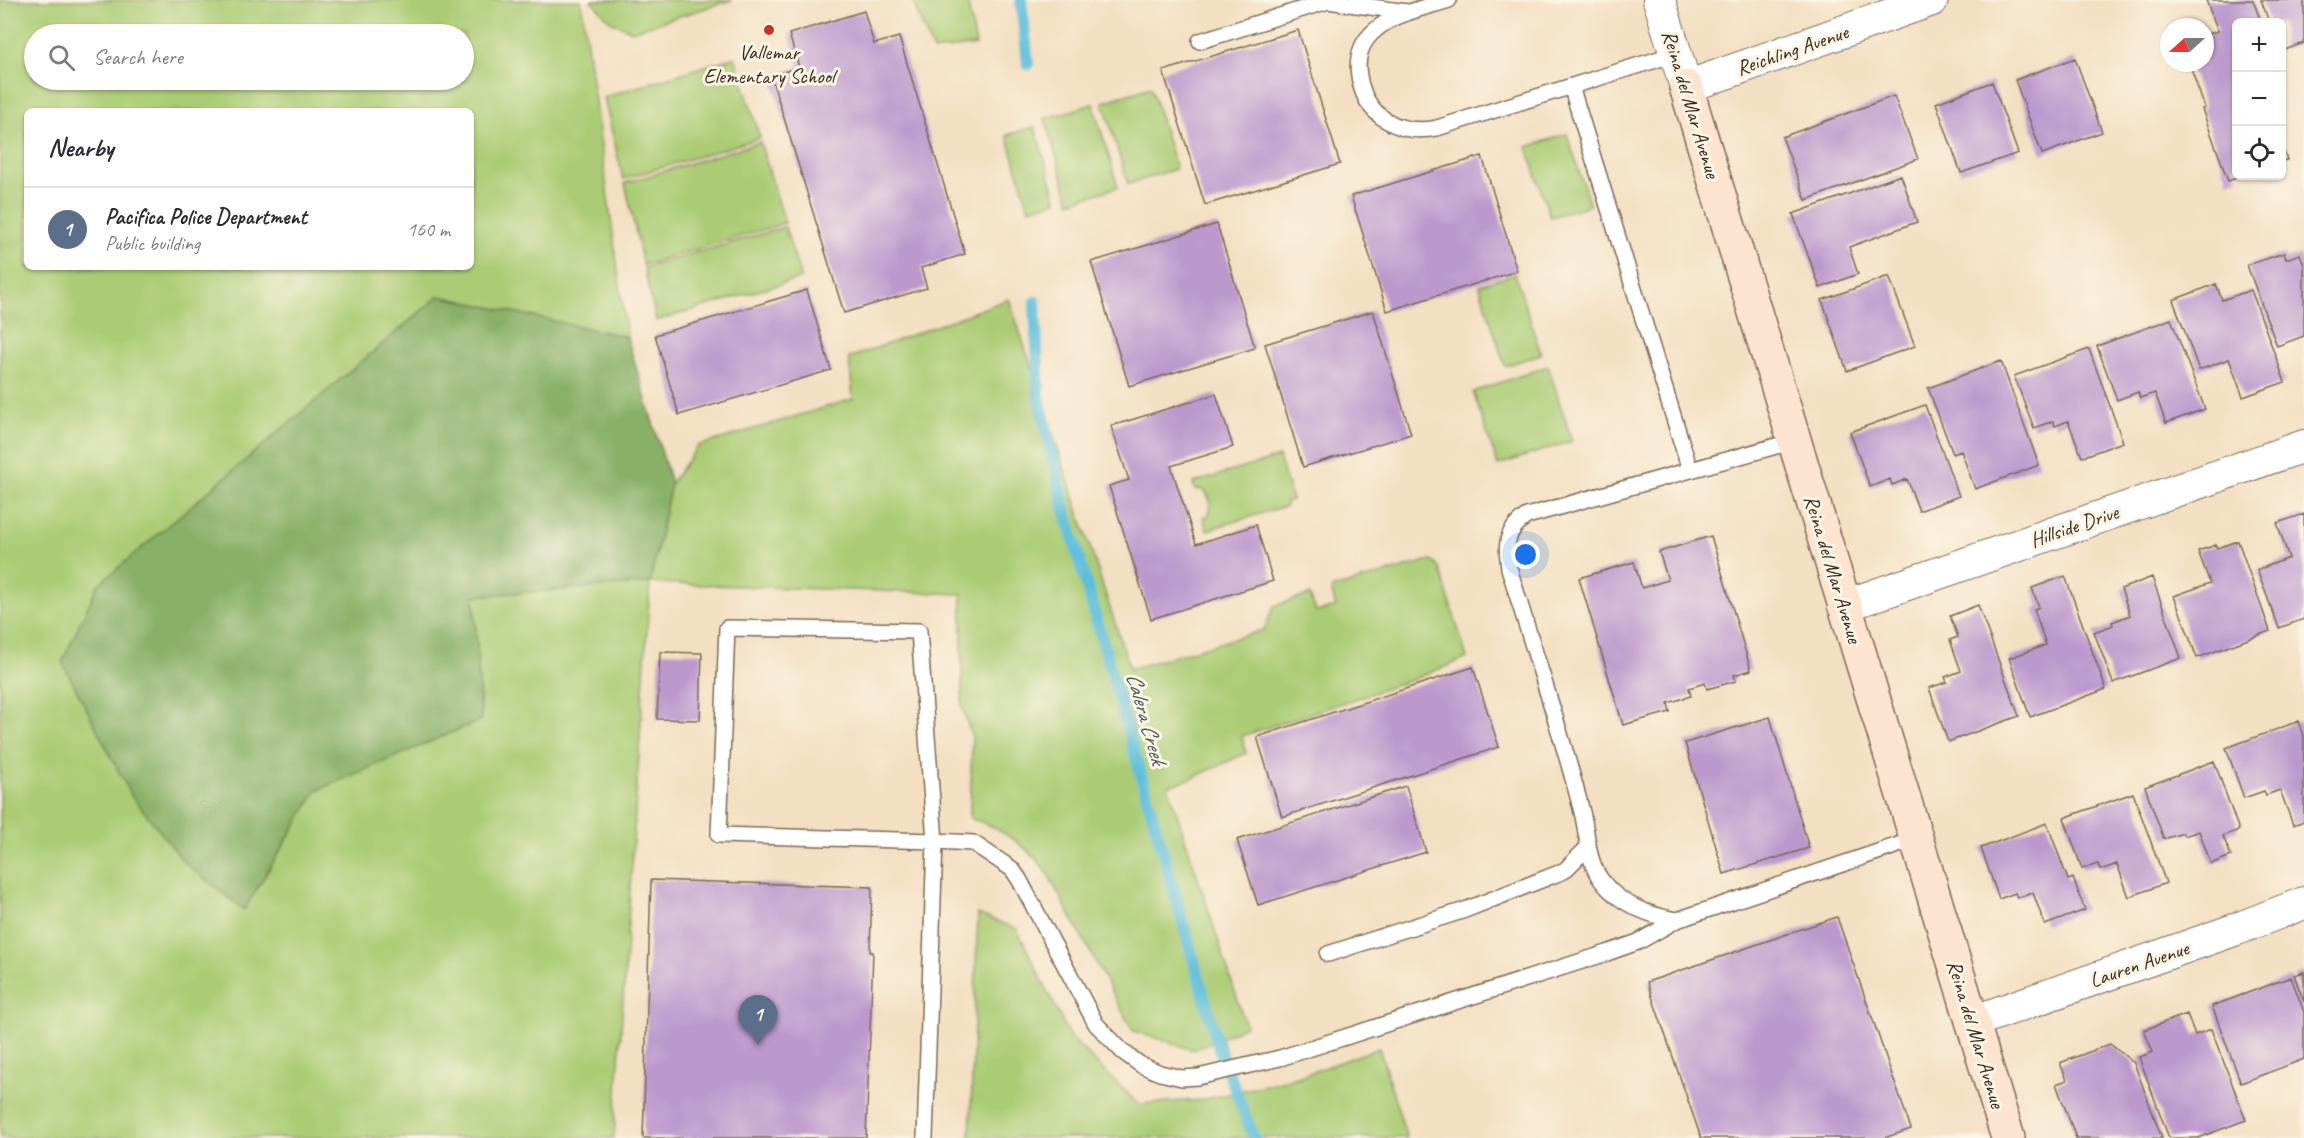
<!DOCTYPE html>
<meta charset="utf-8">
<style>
body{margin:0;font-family:Caveat,sans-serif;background:#f2f2f3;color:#2b2b33}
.controls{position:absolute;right:18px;top:18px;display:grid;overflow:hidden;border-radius:9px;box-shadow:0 2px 4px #0004}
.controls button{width:54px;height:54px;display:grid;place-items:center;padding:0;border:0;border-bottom:2px solid #e1e1e2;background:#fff;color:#2b2b33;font:30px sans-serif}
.compass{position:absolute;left:2160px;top:18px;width:54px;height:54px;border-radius:50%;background:#fff;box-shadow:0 2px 4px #0004;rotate:249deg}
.you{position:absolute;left:1526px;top:555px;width:21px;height:21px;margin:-15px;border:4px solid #fff;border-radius:50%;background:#1a73e8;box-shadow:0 0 0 9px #1a73e833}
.badge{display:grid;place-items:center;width:39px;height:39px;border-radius:50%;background:#7c3aed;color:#fff;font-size:20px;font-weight:700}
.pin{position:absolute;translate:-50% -50px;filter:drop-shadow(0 2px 3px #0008)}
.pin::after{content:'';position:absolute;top:32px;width:21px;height:18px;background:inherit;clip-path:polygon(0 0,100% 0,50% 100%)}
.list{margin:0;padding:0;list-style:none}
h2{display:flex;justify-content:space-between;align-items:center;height:78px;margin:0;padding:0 24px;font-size:26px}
h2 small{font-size:20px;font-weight:400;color:#7c7c81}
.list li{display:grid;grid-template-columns:39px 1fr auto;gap:18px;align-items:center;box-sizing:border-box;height:84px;padding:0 24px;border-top:2px solid #e1e1e2}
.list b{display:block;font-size:22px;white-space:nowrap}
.list p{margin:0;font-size:20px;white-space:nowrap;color:#7c7c81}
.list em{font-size:20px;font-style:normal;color:#7c7c81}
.icon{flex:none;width:33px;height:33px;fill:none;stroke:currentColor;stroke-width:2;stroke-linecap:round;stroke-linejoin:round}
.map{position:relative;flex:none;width:2304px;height:1138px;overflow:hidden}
.search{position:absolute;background:#fff;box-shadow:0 2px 4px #0004;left:24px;top:24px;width:450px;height:66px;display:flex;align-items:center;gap:15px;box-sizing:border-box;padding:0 21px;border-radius:33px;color:#7c7c81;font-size:22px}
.panel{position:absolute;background:#fff;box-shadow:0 2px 4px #0004;left:24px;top:108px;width:450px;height:162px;border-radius:9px}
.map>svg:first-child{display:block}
.green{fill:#abcc75;stroke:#737b4a;stroke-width:1.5;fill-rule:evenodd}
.forest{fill:#88b066;stroke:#626d42;stroke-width:1.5}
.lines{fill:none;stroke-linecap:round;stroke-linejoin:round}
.stream{stroke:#5bbeda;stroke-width:12}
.building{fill:#bc98cd}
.lane-casing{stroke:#7b6957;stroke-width:18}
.street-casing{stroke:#7b6957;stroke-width:34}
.secondary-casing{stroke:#7b6957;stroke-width:36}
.lane{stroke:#fff;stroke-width:15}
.street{stroke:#fff;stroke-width:32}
.secondary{stroke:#fde4d0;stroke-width:33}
.poi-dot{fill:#c8321e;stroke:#fcf5e5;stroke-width:2}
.labels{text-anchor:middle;stroke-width:6;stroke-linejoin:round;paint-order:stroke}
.street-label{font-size:21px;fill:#3b2a1e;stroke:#fcf5e5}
.poi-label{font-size:21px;fill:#3b2a1e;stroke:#fcf5e5}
.water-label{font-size:22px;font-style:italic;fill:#455656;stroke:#fcf5e5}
</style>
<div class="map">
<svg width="2304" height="1138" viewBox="0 0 2304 1138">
<rect width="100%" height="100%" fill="#fcf5e5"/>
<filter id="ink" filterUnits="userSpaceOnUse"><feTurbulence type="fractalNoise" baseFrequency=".0167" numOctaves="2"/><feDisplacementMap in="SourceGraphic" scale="12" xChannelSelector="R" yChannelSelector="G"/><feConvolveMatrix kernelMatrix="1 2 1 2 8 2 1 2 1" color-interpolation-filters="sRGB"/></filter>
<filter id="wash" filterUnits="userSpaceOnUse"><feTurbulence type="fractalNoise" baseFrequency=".008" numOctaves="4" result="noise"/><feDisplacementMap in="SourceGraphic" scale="24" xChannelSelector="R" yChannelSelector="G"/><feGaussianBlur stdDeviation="1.35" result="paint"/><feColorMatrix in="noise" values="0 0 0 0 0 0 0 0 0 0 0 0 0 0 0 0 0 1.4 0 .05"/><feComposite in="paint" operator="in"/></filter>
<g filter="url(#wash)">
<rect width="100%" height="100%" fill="#f3dfc1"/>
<path class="green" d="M 0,0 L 581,0 L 627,337 L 439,296 L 98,585 L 244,910 L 317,790 L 481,720 L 474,596 L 650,583 L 671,483 L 698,446 L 853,399 L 849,358 L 1009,299 L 1130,669 L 1264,630 L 1274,606 L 1310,595 L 1316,612 L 1336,607 L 1331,589 L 1430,560 L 1439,567 L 1467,658 L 1409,681 L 1242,736 L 1246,753 L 1190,779 L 1168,786 L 1246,1026 L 1193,1050 L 1133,1031 L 1045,869 C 1025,844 1001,828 970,818 L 972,737 L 962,706 L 962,594 L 650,583 L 614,1138 L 0,1138 ZM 34,34 L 464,34 L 464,80 L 34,80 ZM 27,111 L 471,111 L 471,267 L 27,267 Z
M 591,0 L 732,0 L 632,31 L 610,21 Z
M 912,0 L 967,0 L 976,45 L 933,51 Z
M 735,57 L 760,138 L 623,179 L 604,97 Z
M 1151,87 L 1176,169 L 1128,184 L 1103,102 Z
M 1093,104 L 1118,187 L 1070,202 L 1045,119 Z
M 1035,127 L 1057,201 L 1029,209 L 1007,135 Z
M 1567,134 L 1590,205 L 1550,217 L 1527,147 Z
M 760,142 L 785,223 L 643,265 L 625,183 Z
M 785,227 L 801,278 L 656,321 L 644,268 Z
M 1515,274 L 1541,354 L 1505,366 L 1479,285 Z
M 1548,366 L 1572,441 L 1498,465 L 1473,392 Z
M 1279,457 L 1292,500 L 1286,502 L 1286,506 L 1207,530 L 1203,517 L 1209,515 C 1212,504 1211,495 1201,489 L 1195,490 L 1193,483 Z
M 978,914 L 1017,929 L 1070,1037 L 1138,1104 L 1202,1100 L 1298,1077 L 1379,1048 L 1407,1138 L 970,1138 Z"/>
<path class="forest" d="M 439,296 L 627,337 L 671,483 L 650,583 L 474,596 L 481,720 L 317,790 L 244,910 L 185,863 L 131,795 L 62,662 L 98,585 Z"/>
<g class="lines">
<path class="stream" d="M 1021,0 L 1028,64
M 1035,302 L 1039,396 L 1064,506 L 1218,1045 L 1254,1138"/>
</g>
<g id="blocks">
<path class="building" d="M 2206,0 L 2253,0 L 2261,22 L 2236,22 L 2236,176 L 2242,176 L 2228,181 L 2202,109 L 2205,108 L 2189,63 L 2205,63 L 2205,35 L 2218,31 Z
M 2261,0 L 2304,0 L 2304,43 L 2282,51 L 2282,22 L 2269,22 Z
M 864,11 L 874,44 L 899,37 L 965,254 L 921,268 L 927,288 L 844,313 L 771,76 L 799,67 L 789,34 Z
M 1298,30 L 1340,164 L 1205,205 L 1163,71 Z
M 2075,58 L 2102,132 L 2042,154 L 2015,80 Z
M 1992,82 L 2018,153 L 1961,173 L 1936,103 Z
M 1894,96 L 1918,159 L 1806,200 L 1782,137 Z
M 2282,146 L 2287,160 L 2282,161 Z
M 1482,156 L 1517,271 L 1387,311 L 1351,196 Z
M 1901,175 L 1917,222 L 1849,247 L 1858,274 L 1820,288 L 1793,214 Z
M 1217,224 L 1255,348 L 1129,386 L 1091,262 Z
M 2284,253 L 2286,259 L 2300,254 L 2304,265 L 2304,336 L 2277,346 L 2247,265 Z
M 1889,276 L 1915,346 L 1847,371 L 1822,300 Z
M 2216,284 L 2222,300 L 2251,290 L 2285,382 L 2243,397 L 2229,359 L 2199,370 L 2173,300 Z
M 807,290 L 831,370 L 679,415 L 655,335 Z
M 1373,311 L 1411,434 L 1303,467 L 1265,344 Z
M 2171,319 L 2205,409 L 2166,423 L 2155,393 L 2140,398 L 2138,392 L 2117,400 L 2097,346 Z
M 2089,349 L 2123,442 L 2082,457 L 2068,421 L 2055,426 L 2053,421 L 2034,428 L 2014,376 Z
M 2001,361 L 2039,465 L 1975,489 L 1961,451 L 1953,454 L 1928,388 Z
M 1216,394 L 1233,447 L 1171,466 L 1196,544 L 1256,525 L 1273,581 L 1151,619 L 1109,486 L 1129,480 L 1111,426 Z
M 1925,405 L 1959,496 L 1919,511 L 1907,479 L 1892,485 L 1890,479 L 1870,487 L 1850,432 Z
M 2304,514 L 2304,619 L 2279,628 L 2257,570 L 2289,558 L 2277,523 Z
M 1711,536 L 1751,670 L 1734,675 L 1736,681 L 1707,689 L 1705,683 L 1689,688 L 1691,696 L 1668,703 L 1670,712 L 1623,725 L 1579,578 L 1634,562 L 1642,588 L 1668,580 L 1659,552 Z
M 2238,541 L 2270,631 L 2197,658 L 2174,596 L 2210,583 L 2198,551 L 2216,545 L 2217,548 Z
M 2065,576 L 2106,689 L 2030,717 L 2009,658 L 2046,645 L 2034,609 L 2039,607 L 2032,588 Z
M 2152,577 L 2181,658 L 2113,683 L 2094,632 L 2113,625 L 2112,622 L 2130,615 L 2121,589 Z
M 1978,605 L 2019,716 L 1948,742 L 1929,688 L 1947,682 L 1945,677 L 1961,671 L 1950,640 L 1958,637 L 1950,616 Z
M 660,652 L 702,653 L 700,720 L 657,719 Z
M 1473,667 L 1499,747 L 1282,817 L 1257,737 Z
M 1770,717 L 1809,848 L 1724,874 L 1685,743 Z
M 2299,721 L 2304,736 L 2304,821 L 2293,825 L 2280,790 L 2266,795 L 2264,791 L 2244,798 L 2226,748 Z
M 2214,761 L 2239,830 L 2223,836 L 2231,856 L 2211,864 L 2199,831 L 2184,836 L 2183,833 L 2164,839 L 2145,787 Z
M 1406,786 L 1426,852 L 1258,905 L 1237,840 Z
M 2133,793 L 2166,883 L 2129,897 L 2117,864 L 2101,870 L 2098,864 L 2082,869 L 2064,818 Z
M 2047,823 L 2068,880 L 2073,878 L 2085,910 L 2045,925 L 2033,893 L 2017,898 L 2015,893 L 1999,899 L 1981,848 Z
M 651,880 L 872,887 L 870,952 L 873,952 L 866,1138 L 643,1138 Z
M 1837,917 L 1911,1129 L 1884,1138 L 1701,1138 L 1647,982 Z
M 2304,972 L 2304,1002 L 2294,975 Z
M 2291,977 L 2304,1012 L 2304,1059 L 2241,1083 L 2212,1006 Z
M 2187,1014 L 2195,1035 L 2211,1029 L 2246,1120 L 2198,1138 L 2169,1138 L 2139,1057 L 2153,1052 L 2144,1030 Z
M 2110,1044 L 2134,1063 L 2162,1138 L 2076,1138 L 2056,1084 L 2067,1080 L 2060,1063 Z"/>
</g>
</g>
<g filter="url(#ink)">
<use href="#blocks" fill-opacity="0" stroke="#7b6957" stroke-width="1.5"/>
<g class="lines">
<defs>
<path id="lane" d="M 1449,0 C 1421,9 1384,15 1366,40 C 1359,50 1357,64 1359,76 C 1365,116 1398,136 1437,128 L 1675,54
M 1200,41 L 1328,1 L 1407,12
M 1571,86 L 1690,470
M 727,628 L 919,631 L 935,841 L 719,835 Z
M 1677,920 C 1650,916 1619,904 1602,881 C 1587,862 1588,835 1582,812 C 1561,730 1533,649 1509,568 C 1506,543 1505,531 1527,516 L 1794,441
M 1328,954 L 1465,910 L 1564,871 L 1588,847
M 925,1138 L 935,841 L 973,843 L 1012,869 L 1019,879 L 1096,1024 L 1123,1052 L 1141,1065 L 1160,1073 L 1182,1078 L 1198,1077 L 1280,1058 L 1607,953 L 1638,942 L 1677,920 L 1916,839"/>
<path id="street" d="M 1659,0 L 1686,87 L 1932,0
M 1844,606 L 2304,446
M 1972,1022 L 2237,929 L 2304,903"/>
<path id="secondary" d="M 1686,87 L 2008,1138"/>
</defs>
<use href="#lane" class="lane-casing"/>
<use href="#street" class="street-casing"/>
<use href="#secondary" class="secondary-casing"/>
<use href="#lane" class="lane"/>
<use href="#street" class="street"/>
<use href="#secondary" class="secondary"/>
</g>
</g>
<circle class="poi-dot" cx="769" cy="30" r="6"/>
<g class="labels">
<g class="street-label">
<text transform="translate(1792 50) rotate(-19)" y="7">Reichling Avenue</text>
<text transform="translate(1691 104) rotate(73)" y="7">Reina del Mar Avenue</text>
<text transform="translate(2074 526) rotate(-19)" y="7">Hillside Drive</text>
<text transform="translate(1833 569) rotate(73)" y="7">Reina del Mar Avenue</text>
<text transform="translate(2139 964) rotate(-19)" y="7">Lauren Avenue</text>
<text transform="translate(1976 1034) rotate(73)" y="7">Reina del Mar Avenue</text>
</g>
<g class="poi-label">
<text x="769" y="59">Vallemar<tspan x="769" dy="24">Elementary School</tspan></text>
</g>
<g class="water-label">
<text transform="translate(1147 718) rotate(74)" y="8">Calera Creek</text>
</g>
</g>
</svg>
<div class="controls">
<button>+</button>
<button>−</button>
<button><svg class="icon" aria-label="locate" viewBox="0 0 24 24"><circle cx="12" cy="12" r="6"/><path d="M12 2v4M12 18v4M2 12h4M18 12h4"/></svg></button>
</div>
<svg class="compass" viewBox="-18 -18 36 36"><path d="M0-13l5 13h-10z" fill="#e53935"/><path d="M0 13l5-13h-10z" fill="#7c7c81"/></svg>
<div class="you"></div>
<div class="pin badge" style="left:758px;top:1045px;background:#5c6f8a">1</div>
<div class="search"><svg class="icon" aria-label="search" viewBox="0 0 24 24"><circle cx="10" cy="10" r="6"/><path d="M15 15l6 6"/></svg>Search here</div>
<section class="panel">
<h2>Nearby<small></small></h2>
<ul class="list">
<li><span class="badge" style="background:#5c6f8a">1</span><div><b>Pacifica Police Department</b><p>Public building</p></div><em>160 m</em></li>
</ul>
</section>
</div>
